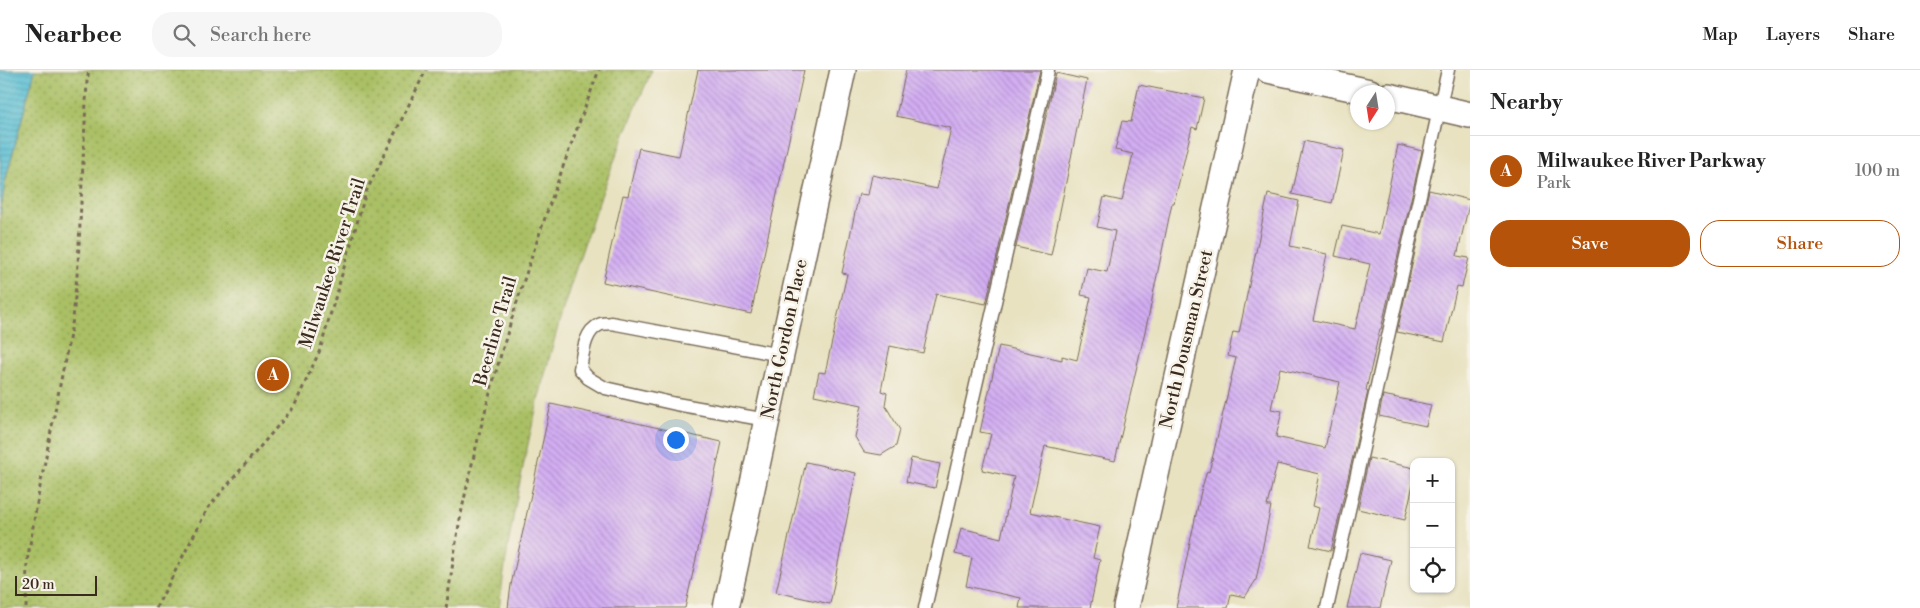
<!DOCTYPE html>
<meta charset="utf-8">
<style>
body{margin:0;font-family:"Libre Bodoni",serif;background:#f6f6f6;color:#222}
.controls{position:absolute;right:15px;bottom:15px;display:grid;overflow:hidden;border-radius:10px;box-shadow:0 1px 4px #0004}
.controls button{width:45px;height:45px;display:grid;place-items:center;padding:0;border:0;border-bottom:1px solid #e0e0e0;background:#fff;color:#222;font:25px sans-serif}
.compass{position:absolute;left:1350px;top:15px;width:45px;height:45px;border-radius:50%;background:#fff;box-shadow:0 1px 4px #0004;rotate:192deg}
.scale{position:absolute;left:15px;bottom:12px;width:82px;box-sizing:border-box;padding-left:5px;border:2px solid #3b2a1e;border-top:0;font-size:14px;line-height:18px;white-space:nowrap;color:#3b2a1e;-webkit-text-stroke:4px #f7f3e8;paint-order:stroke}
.you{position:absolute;left:675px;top:369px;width:18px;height:18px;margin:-12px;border:4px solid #fff;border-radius:50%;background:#1a73e8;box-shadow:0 0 0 8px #1a73e833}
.badge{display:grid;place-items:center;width:32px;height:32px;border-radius:50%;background:#b45309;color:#fff;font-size:16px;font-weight:700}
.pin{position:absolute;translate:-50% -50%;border:2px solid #fff;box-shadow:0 1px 5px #0006}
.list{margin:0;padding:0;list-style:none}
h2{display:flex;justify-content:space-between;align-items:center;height:65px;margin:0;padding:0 20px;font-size:21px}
h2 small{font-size:16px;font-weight:400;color:#767676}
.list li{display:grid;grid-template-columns:32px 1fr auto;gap:15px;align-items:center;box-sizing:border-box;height:70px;padding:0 20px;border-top:1px solid #e0e0e0}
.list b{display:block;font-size:19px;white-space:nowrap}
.list p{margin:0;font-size:16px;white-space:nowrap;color:#767676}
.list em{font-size:16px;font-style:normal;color:#767676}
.actions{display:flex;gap:10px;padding:15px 20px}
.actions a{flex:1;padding:11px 0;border:1px solid #b45309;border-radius:20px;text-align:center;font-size:18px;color:#b45309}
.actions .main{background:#b45309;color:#fff}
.icon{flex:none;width:28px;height:28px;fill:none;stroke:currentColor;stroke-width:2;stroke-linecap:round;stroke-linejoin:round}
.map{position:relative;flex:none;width:1470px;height:538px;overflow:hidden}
header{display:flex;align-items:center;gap:30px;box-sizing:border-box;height:70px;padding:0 25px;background:#fff;border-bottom:1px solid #e0e0e0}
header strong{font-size:24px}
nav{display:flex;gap:28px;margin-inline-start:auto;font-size:18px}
.search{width:350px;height:45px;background:#f6f6f6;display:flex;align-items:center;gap:12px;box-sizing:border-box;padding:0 18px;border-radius:20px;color:#767676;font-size:19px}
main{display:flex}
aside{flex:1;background:#fff}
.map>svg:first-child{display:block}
.park{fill:url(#park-dots);stroke:#727542}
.water{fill:url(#water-rules);stroke:#497479}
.building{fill:url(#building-back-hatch);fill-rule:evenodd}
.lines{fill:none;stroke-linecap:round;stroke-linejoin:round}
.lane-casing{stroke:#786a57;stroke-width:15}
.street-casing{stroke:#786a57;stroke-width:28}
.path{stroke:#786a57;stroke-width:3;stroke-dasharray:4 4;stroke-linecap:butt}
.lane{stroke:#fff;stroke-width:12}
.street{stroke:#fff;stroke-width:25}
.labels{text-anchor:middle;stroke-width:5;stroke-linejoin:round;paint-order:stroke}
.street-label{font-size:18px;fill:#3b2a1e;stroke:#f7f3e8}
</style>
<header>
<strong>Nearbee</strong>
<div class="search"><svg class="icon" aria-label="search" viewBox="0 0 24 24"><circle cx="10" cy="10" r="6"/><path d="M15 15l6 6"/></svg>Search here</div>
<nav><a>Map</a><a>Layers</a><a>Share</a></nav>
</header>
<main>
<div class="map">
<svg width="1470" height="538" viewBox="0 0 1470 538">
<defs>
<pattern id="park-dots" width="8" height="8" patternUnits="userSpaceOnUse" patternTransform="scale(1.25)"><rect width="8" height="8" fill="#aac065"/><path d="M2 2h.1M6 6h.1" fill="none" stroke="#8c9c53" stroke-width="1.8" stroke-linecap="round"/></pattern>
<pattern id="water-rules" width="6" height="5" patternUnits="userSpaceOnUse" patternTransform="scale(1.25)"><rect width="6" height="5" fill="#57bed4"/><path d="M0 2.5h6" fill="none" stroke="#499bab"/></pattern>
<pattern id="building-back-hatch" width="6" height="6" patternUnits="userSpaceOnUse" patternTransform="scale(1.25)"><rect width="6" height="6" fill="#d3aef3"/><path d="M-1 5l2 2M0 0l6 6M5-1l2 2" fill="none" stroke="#ac8ec4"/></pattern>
</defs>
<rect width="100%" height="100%" fill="#f7f3e8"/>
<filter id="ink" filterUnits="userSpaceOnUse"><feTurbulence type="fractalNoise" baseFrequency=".02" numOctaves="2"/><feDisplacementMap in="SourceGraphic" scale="10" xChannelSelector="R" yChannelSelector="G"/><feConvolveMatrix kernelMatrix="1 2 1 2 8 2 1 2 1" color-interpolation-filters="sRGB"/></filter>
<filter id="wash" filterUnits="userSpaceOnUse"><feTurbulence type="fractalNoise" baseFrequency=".0096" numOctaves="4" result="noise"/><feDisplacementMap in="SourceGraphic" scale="20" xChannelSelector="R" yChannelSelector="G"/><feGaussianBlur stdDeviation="1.12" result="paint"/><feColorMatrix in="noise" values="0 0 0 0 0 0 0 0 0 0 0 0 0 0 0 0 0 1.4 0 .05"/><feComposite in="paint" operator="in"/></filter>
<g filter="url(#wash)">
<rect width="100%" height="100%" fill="#e8e2c1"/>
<path class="park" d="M 35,0 L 652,0 C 576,171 523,353 499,538 L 0,538 L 0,145 L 6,108 Z"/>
<path class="water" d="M 0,0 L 35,0 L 5,112 L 0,145 Z"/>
<g id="blocks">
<path class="building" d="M 698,0 L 804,0 L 751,244 L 603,212 L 623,125 L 628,126 L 639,78 L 679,86 Z
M 906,0 L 1040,0 L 986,234 L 936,224 L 923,283 L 890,276 L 881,321 L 887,323 L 885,335 L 900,360 L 896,376 L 881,385 L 864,382 L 855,367 L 862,335 L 814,325 L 819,302 L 825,303 L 847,204 L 842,203 L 859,124 L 868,125 L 872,105 L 937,119 L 951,58 L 896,46 Z
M 1056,3 L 1087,10 L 1051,185 L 1016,177 Z
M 1139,15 L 1204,28 L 1197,59 L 1192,57 L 1174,133 L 1172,133 L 1149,244 L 1115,391 L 1045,376 L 1030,442 L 1100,457 L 1093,488 L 1100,490 L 1090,538 L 1019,538 L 1021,528 L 966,516 L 972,488 L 955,484 L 961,458 L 1001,468 L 1014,407 L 982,400 L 991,364 L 980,362 L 999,276 L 1062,290 L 1062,286 L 1077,290 L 1091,227 L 1081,225 L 1087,198 L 1107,202 L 1115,161 L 1097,157 L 1104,127 L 1122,131 L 1133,84 L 1115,80 L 1122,51 L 1131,52 Z
M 1304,71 L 1344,80 L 1332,133 L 1292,124 Z
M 1398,75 L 1422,81 L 1381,259 L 1380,259 L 1366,320 L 1368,321 L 1331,481 L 1310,476 L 1319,438 L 1313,436 L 1320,404 L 1277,394 L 1267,436 L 1271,436 L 1256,510 L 1245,527 L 1231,524 L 1228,538 L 1176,538 L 1201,421 L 1207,401 L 1209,402 L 1236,288 L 1228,286 L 1233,262 L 1239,263 L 1268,124 L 1299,131 L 1290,176 L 1327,184 L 1313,250 L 1355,259 L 1370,194 L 1335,186 L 1342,156 L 1379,164 ZM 1280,298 L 1340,312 L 1325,378 L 1276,367 L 1282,341 L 1271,339 Z
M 1429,120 L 1470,130 L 1457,186 L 1469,188 L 1462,217 L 1457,216 L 1444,272 L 1397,262 Z
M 1383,325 L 1431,335 L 1426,356 L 1379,346 Z
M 551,334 L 722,372 L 685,538 L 508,538 L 511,515 Z
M 911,388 L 940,394 L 935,418 L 906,412 Z
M 1369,388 L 1414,398 L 1414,410 L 1405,450 L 1358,439 Z
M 806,392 L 856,403 L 830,534 L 776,522 Z
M 1360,483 L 1391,490 L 1380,538 L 1347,538 Z"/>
</g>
</g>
<g filter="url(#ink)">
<use href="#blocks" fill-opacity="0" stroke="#786a57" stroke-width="1"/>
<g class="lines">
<defs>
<path id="lane" d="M 767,350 L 676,334 L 605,318 L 588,308 L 580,299 C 583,284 584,262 599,255 C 602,253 607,254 611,253 L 781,285
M 925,538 L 1048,0
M 1327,538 L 1448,0"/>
<path id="street" d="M 1268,0 L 1370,22
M 1388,26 L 1470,45
M 726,538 L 843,0
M 1126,538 L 1247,0"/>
</defs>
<use href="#lane" class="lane-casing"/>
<use href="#street" class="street-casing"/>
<path class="path" d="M 26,538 L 27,492 L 38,427 L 73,249 L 78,194 L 87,11 L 89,0
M 156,538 L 208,438 L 294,337 L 320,280 L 366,122 L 426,0
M 446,538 C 452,502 456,465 464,430 C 495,283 546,140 599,0"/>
<use href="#lane" class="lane"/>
<use href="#street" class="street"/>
</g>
</g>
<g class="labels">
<g class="street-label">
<text transform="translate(332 193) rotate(-72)" y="6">Milwaukee River Trail</text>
<text transform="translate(495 261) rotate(-74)" y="6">Beerline Trail</text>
<text transform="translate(784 269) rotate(-78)" y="6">North Gordon Place</text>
<text transform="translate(1186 269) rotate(-77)" y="6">North Dousman Street</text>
</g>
</g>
</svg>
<div class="controls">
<button>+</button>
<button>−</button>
<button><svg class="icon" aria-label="locate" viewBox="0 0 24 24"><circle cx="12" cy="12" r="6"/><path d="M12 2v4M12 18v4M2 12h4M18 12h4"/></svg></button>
</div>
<svg class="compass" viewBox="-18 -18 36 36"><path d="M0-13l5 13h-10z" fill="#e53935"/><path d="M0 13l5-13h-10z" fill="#767676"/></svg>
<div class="scale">20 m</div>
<div class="you"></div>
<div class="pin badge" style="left:273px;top:305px">A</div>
</div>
<aside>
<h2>Nearby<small></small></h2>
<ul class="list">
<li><span class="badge">A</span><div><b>Milwaukee River Parkway</b><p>Park</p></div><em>100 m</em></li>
</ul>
<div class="actions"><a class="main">Save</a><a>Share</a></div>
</aside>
</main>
